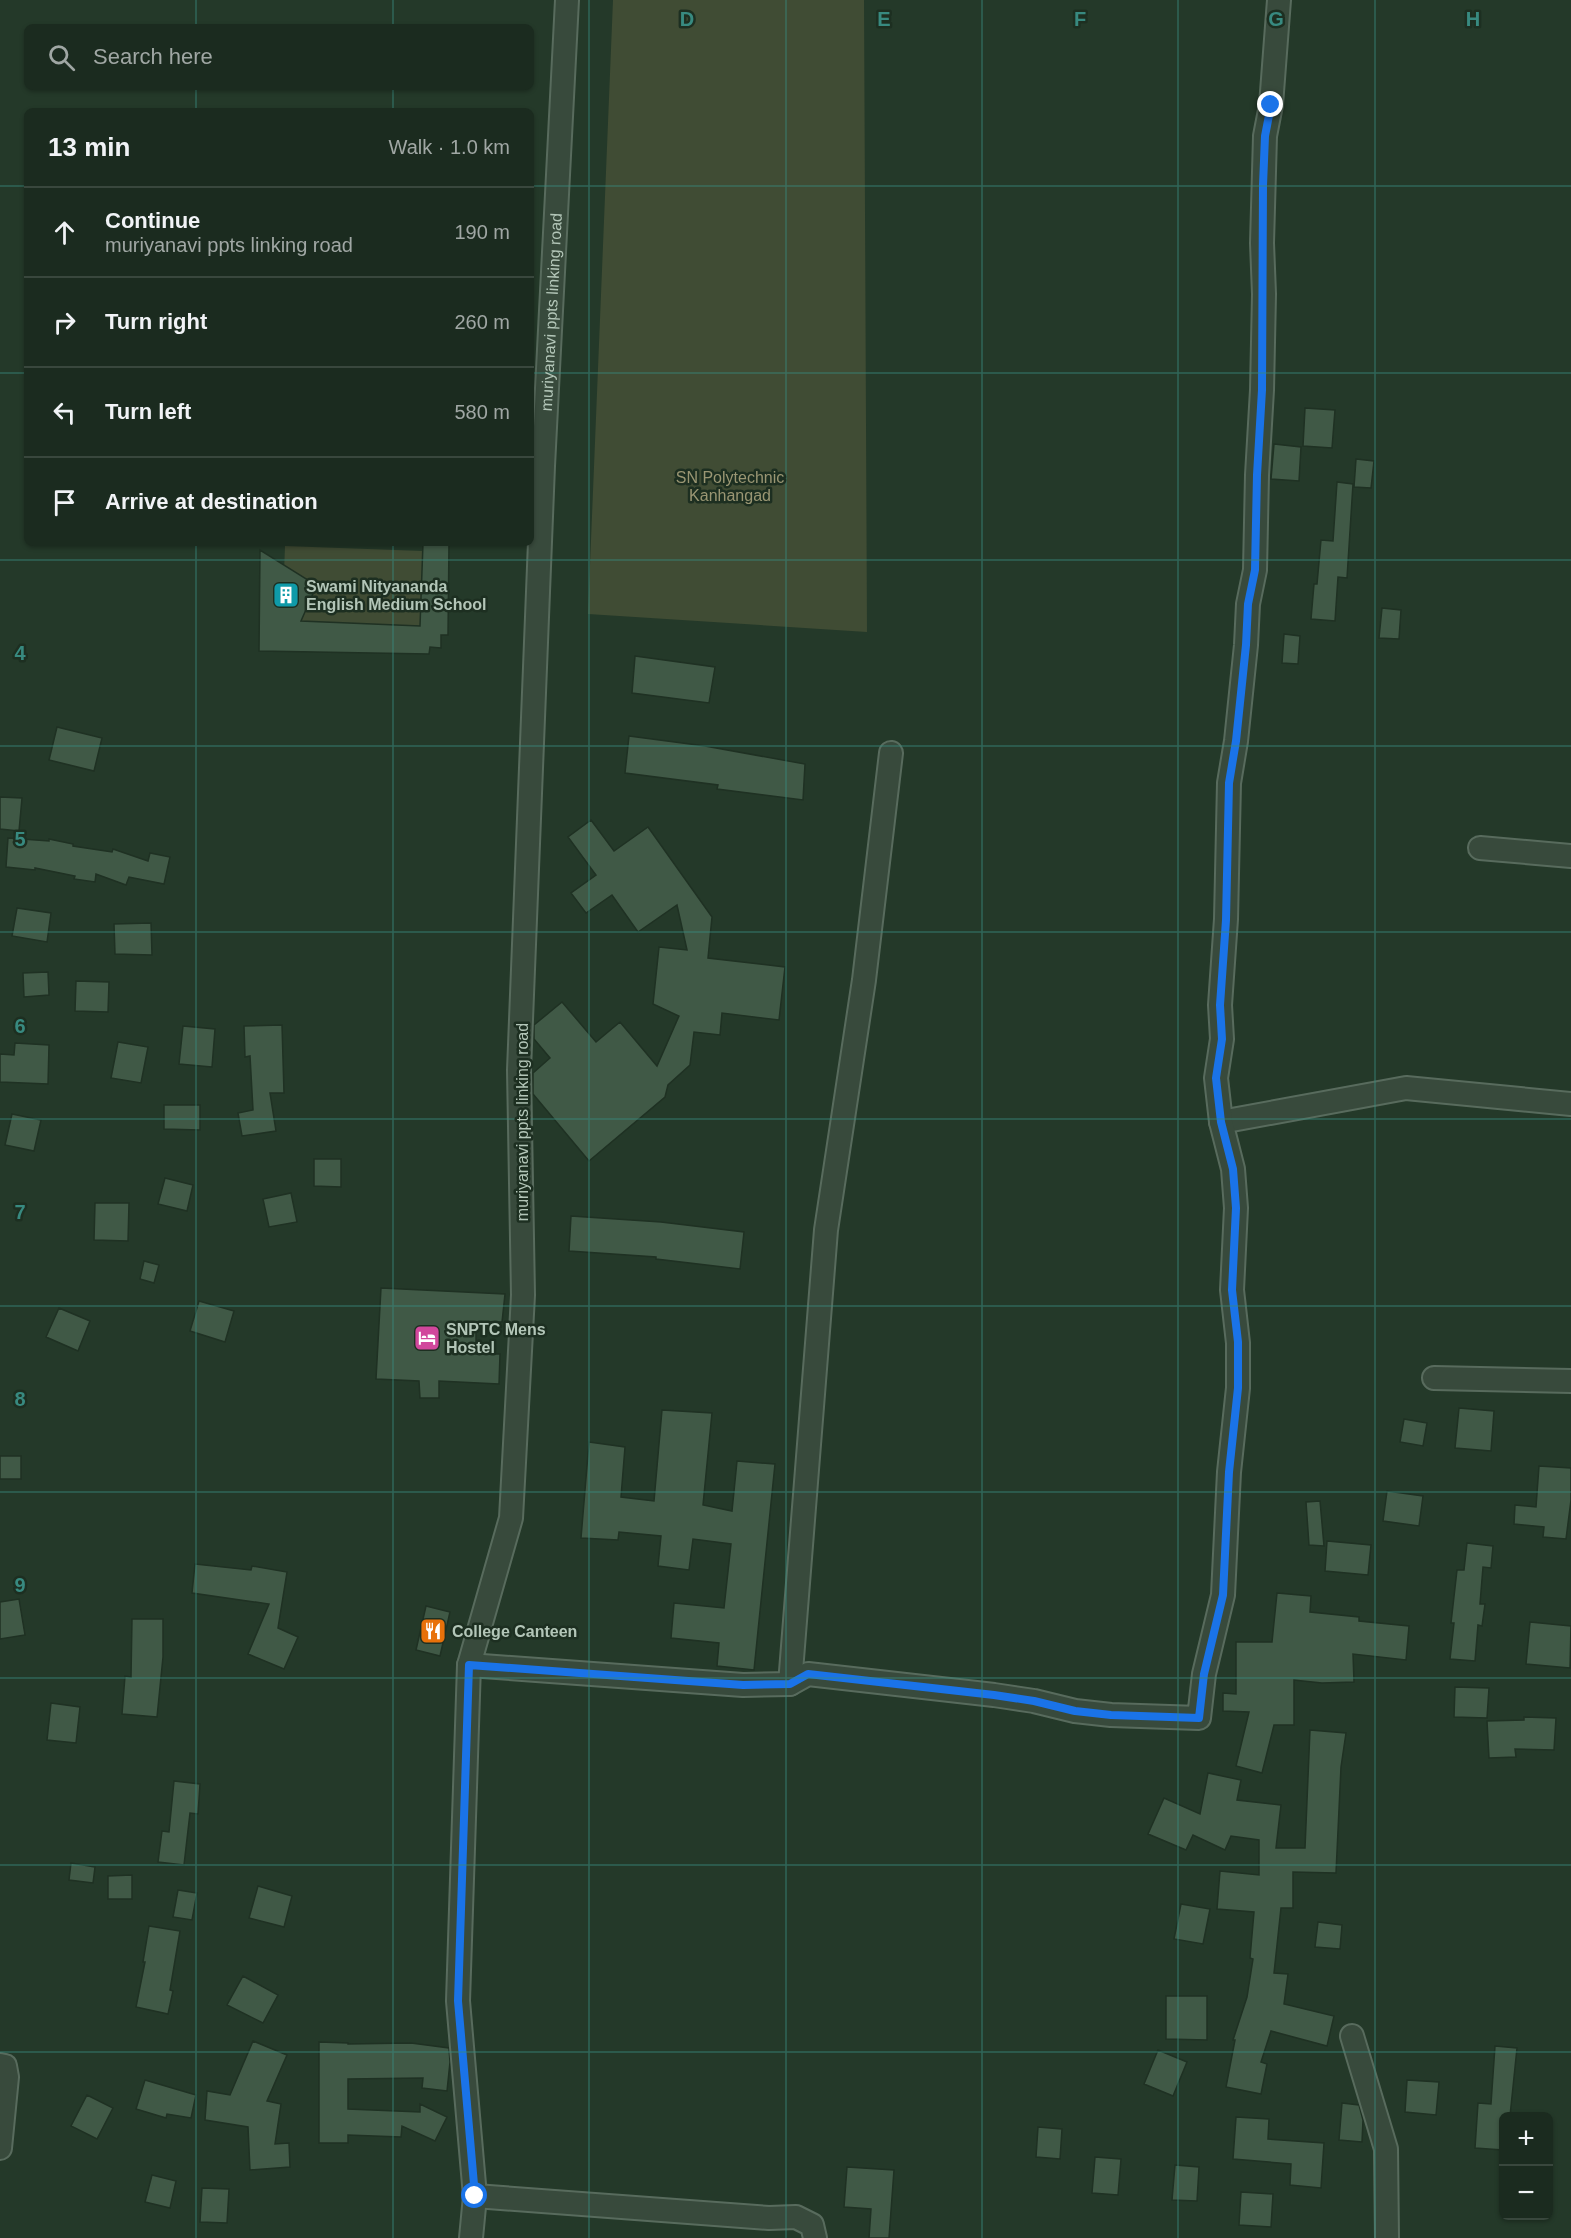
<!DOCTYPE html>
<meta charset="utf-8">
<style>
body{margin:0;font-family:Arial,sans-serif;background:#243328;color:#f1f3f6}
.controls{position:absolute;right:18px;bottom:18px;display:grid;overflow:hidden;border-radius:9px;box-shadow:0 2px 4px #0004}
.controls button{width:54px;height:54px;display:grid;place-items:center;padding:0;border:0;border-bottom:2px solid #39473d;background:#1b2b1f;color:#f1f3f6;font:30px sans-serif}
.stop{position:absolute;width:18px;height:18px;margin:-14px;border:4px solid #1a73e8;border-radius:50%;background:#fff}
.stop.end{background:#1a73e8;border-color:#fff;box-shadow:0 2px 6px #0008}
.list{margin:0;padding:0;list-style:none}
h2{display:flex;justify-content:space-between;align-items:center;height:78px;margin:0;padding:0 24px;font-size:26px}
h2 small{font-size:20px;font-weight:400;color:#a0a7a4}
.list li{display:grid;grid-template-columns:39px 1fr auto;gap:18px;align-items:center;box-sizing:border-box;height:90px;padding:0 24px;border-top:2px solid #39473d}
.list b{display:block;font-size:22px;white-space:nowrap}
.list p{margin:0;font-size:20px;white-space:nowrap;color:#a0a7a4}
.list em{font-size:20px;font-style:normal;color:#a0a7a4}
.icon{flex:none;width:33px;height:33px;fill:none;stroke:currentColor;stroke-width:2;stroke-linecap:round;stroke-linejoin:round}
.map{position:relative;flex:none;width:1571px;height:2238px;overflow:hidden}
.search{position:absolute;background:#1b2b1f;box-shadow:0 2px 4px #0004;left:24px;top:24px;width:510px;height:66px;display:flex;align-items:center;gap:15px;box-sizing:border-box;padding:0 21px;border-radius:9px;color:#a0a7a4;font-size:22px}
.panel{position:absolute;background:#1b2b1f;box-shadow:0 2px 4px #0004;left:24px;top:108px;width:510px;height:438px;border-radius:9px}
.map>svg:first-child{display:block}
.green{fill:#404c34}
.building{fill:#405946;stroke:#1f3123;stroke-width:1.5}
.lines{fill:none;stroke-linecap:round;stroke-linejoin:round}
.minor-casing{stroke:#586b5d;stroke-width:26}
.minor{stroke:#384a3c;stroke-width:22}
.route{stroke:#1a73e8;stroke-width:8}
.grid{fill:none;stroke:#388a80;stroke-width:1.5;stroke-opacity:0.55}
.labels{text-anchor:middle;stroke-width:5;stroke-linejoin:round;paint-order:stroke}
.street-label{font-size:16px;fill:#b3c6b8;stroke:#1d2f21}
.park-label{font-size:16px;fill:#9a9673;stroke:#1d2f21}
.poi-label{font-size:16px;font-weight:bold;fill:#b3c6b8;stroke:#1d2f21;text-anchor:start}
.grid-label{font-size:20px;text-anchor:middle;font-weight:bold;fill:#388a80;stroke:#1d2f21;stroke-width:5;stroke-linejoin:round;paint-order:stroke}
</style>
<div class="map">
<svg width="1571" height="2238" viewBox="0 0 1571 2238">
<rect width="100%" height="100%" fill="#243929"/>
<path class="green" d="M 613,0 L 864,0 L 867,632 L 588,614 Z
M 285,546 L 423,551 L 420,626 L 286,621 L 309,601 L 315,589 C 306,576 299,574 284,573 Z"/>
<path class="building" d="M 1305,408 L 1335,410 L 1332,448 L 1303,446 Z
M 1274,444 L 1301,447 L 1299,481 L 1271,479 Z
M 1356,459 L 1374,461 L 1371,488 L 1354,487 Z
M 1337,482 L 1353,484 L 1347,578 L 1338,577 L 1335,621 L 1311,619 L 1314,584 L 1317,584 L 1321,540 L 1333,541 Z
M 423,543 L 449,543 L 448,635 L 441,635 L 441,648 L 430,647 L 429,654 L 259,651 L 260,550 L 308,580 L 315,589 L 301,621 L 420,626 Z
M 1382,608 L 1401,610 L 1399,639 L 1379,638 Z
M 1284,634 L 1300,636 L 1298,664 L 1282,663 Z
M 635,656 L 715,667 L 709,703 L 632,693 Z
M 57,727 L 102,738 L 94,771 L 49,760 Z
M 629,736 L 705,746 L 805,764 L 803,800 L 717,789 L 718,785 L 625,773 Z
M 0,797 L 22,798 L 19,831 L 0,829 Z
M 591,820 L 614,851 L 648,827 L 712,917 L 708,958 L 785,967 L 779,1020 L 722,1013 L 720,1035 L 694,1032 L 690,1065 L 668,1085 L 665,1097 L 589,1161 L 533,1094 L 533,1073 L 550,1058 L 534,1039 L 534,1025 L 562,1002 L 596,1042 L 620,1022 L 657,1066 L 679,1016 L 653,1004 L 659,947 L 687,950 L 677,905 L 638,932 L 612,895 L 586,913 L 571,893 L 596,875 L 568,837 Z
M 8,838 L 49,841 L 49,839 L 73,844 L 73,846 L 112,852 L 113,849 L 148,861 L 150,853 L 170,857 L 164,884 L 129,877 L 126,885 L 96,874 L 95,882 L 74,879 L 75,876 L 35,868 L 35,870 L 6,867 Z
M 17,908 L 51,913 L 47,942 L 12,936 Z
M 151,923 L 152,955 L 115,954 L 114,924 Z
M 48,972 L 49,995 L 24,997 L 23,973 Z
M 76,981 L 109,982 L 108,1012 L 75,1011 Z
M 282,1025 L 284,1093 L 270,1093 L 276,1131 L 242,1136 L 238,1113 L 253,1110 L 250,1056 L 245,1057 L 244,1026 Z
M 183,1026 L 215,1029 L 212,1067 L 179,1064 Z
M 118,1042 L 148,1047 L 141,1083 L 111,1078 Z
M 15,1043 L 49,1045 L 48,1084 L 0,1082 L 0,1054 L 14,1055 Z
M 164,1105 L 200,1105 L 200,1130 L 164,1129 Z
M 12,1114 L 41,1120 L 34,1151 L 5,1145 Z
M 314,1159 L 341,1159 L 341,1187 L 314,1186 Z
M 165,1178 L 193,1185 L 187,1211 L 158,1204 Z
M 291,1193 L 297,1222 L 269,1227 L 263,1199 Z
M 95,1203 L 129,1203 L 128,1241 L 94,1240 Z
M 571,1216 L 661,1222 L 744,1232 L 740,1269 L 656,1259 L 656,1257 L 569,1251 Z
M 144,1261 L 159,1265 L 154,1283 L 140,1279 Z
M 381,1288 L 505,1294 L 502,1322 L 476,1322 L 476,1354 L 500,1354 L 499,1384 L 439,1381 L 439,1398 L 420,1398 L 419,1381 L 376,1379 Z
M 199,1301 L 234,1311 L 225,1342 L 190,1331 Z
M 59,1308 L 90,1321 L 78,1351 L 46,1337 Z
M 1459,1408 L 1494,1411 L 1491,1451 L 1455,1448 Z
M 662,1410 L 712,1413 L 703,1505 L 732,1511 L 737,1461 L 775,1464 L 754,1670 L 717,1666 L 719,1643 L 671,1638 L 674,1603 L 724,1608 L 731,1544 L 693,1539 L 689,1570 L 658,1566 L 661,1536 L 619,1532 L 618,1540 L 581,1538 L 589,1442 L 625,1447 L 621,1497 L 654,1501 Z
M 1404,1419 L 1427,1423 L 1423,1446 L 1400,1442 Z
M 0,1456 L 21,1456 L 21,1479 L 0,1479 Z
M 1539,1466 L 1571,1468 L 1571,1500 L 1566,1539 L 1543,1537 L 1544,1527 L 1514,1524 L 1515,1505 L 1536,1507 Z
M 1387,1491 L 1423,1496 L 1419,1526 L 1383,1521 Z
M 1320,1501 L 1324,1546 L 1309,1545 L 1306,1502 Z
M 1327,1541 L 1371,1545 L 1368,1575 L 1325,1571 Z
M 1467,1543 L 1493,1546 L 1491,1568 L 1483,1567 L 1480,1604 L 1485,1604 L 1482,1626 L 1478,1625 L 1475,1661 L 1450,1659 L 1454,1623 L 1451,1623 L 1457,1570 L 1464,1570 Z
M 195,1564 L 251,1570 L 252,1566 L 287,1572 L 278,1628 L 298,1637 L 284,1669 L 248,1654 L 269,1604 L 192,1593 Z
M 1277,1593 L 1311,1596 L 1310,1612 L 1359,1617 L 1359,1621 L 1409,1626 L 1406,1660 L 1353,1654 L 1354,1682 L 1322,1683 L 1294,1680 L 1294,1725 L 1274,1725 L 1262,1773 L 1236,1766 L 1249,1712 L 1223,1711 L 1223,1693 L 1236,1694 L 1236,1642 L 1272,1642 Z
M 19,1599 L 25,1635 L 0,1639 L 0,1602 Z
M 426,1606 L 450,1612 L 440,1656 L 416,1650 Z
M 132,1619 L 163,1619 L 163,1657 L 157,1717 L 122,1714 L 125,1676 L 131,1677 Z
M 1530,1622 L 1571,1626 L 1570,1668 L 1526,1664 Z
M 1455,1687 L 1489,1688 L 1487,1718 L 1454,1717 Z
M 51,1703 L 80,1707 L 76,1743 L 47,1740 Z
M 1524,1717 L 1556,1718 L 1554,1750 L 1515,1749 L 1516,1757 L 1489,1758 L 1487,1721 L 1524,1720 Z
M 1310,1730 L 1346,1733 L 1341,1767 L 1336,1873 L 1293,1872 L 1293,1908 L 1281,1908 L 1274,1973 L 1288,1974 L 1284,2004 L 1334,2016 L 1327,2046 L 1271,2031 L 1261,2062 L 1267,2064 L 1261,2094 L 1226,2087 L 1235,2040 L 1233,2040 L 1247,1997 L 1253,1959 L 1250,1958 L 1254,1912 L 1217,1909 L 1220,1871 L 1259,1875 L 1259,1840 L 1231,1836 L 1225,1850 L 1193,1835 L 1186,1850 L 1148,1834 L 1164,1798 L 1200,1814 L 1208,1773 L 1241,1780 L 1237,1800 L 1281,1805 L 1276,1848 L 1305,1848 Z
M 174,1781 L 200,1784 L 198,1814 L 190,1813 L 184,1865 L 158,1862 L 162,1831 L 169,1832 Z
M 71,1863 L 95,1867 L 93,1883 L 69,1880 Z
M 132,1875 L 132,1899 L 108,1899 L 108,1876 Z
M 258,1886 L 292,1896 L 284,1927 L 249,1918 Z
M 178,1890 L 197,1893 L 192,1920 L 173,1917 Z
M 1181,1904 L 1210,1909 L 1203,1944 L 1174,1939 Z
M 1318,1922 L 1342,1925 L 1340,1949 L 1315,1947 Z
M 149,1926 L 180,1931 L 170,1990 L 173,1991 L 168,2014 L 136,2007 L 145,1962 L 143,1962 Z
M 243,1976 L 278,1995 L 263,2023 L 227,2005 Z
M 1166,1996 L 1207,1996 L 1207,2040 L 1166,2039 Z
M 253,2041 L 287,2055 L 267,2101 L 281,2104 L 275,2144 L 289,2143 L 290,2167 L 250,2170 L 248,2127 L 205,2120 L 207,2091 L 230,2095 Z
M 319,2042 L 348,2043 L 348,2044 L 411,2043 L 449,2048 L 450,2062 L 447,2091 L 422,2088 L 423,2078 L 348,2079 L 348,2109 L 420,2112 L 420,2104 L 447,2117 L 435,2141 L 402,2126 L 401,2137 L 348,2135 L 348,2143 L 319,2143 Z
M 1495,2046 L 1517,2048 L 1510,2116 L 1503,2116 L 1503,2150 L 1475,2148 L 1478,2103 L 1491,2104 Z
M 1158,2050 L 1187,2062 L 1173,2096 L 1144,2084 Z
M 145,2080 L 196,2095 L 191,2118 L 167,2114 L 166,2118 L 136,2109 Z
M 1407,2080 L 1439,2082 L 1436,2115 L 1405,2112 Z
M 87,2095 L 113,2108 L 97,2139 L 71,2126 Z
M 1342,2103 L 1359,2105 L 1363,2120 L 1362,2142 L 1339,2140 Z
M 1236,2117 L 1269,2119 L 1268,2139 L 1324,2143 L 1321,2188 L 1290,2185 L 1291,2164 L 1233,2159 Z
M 1038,2127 L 1062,2129 L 1060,2159 L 1036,2157 Z
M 1095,2157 L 1121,2159 L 1118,2195 L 1092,2193 Z
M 1175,2165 L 1199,2167 L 1197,2201 L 1172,2200 Z
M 847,2167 L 894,2170 L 889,2238 L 869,2238 L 871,2209 L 844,2207 Z
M 152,2175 L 176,2181 L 170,2208 L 145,2202 Z
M 202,2188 L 229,2189 L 227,2223 L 200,2222 Z
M 1241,2192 L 1273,2194 L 1271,2227 L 1239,2225 Z"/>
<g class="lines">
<defs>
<g id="minor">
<path d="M 1480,848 L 1571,856"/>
<path d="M 1221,1122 L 1406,1088 L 1571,1104"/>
<path d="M 1434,1378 L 1571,1381"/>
<path d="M 469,1665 L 743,1685 L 790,1684 L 808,1674 L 994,1695 L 1034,1701 L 1075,1711 L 1111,1715 L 1199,1718 L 1204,1674 L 1223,1595 L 1229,1472 L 1238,1388 L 1238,1343 L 1232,1290 L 1236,1208 L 1233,1169 L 1221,1122 L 1216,1078 L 1222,1039 L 1220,1005 L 1226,919 L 1229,783 L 1236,741 L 1246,645 L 1248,604 L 1255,570 L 1257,475 L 1262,390 L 1264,294 L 1262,243 L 1265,136 L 1271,105 L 1279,0"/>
<path d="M 790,1684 L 826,1230 L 864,980 L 891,753"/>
<path d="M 1352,2036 L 1386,2149 L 1387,2238"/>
<path d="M 0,2065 L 5,2066 L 7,2077 L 0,2148"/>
<path d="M 475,2196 L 769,2218 L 796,2217 L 812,2225 L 815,2238"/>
<path id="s1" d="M 471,2238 L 475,2196 L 458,2001 L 469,1665 L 511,1518 L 523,1295 L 519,1070 L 543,466 L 567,0"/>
</g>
</defs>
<use href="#minor" class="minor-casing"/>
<use href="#minor" class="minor"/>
</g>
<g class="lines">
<path class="route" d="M 475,2196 L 458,2001 L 469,1665 L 743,1685 L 790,1684 L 808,1674 L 994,1695 L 1034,1701 L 1075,1711 L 1111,1715 L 1199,1718 L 1204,1674 L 1223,1595 L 1229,1472 L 1238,1388 L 1238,1342 L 1232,1290 L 1236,1208 L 1233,1169 L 1221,1122 L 1216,1078 L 1222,1039 L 1220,1005 L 1226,920 L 1229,783 L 1236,741 L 1246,645 L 1248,604 L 1255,570 L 1257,475 L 1262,390 L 1263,185 L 1265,136 L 1271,105"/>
</g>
<path class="grid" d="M 196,0 L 196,27M 393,0 L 393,27M 589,0 L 589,2238M 786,0 L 786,2238M 982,0 L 982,2238M 1178,0 L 1178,2238M 1375,0 L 1375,2238M 196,87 L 196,111M 393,87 L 393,111M 0,186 L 27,186M 531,186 L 1571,186M 0,373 L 27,373M 531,373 L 1571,373M 196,543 L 196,2238M 393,543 L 393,2238M 0,560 L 1571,560M 0,746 L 1571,746M 0,932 L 1571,932M 0,1119 L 1571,1119M 0,1306 L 1571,1306M 0,1492 L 1571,1492M 0,1678 L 1571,1678M 0,1865 L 1571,1865M 0,2052 L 1571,2052"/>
<defs>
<symbol id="building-square" viewBox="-11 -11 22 22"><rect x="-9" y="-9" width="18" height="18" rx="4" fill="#0f9aa8" stroke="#1d2f21"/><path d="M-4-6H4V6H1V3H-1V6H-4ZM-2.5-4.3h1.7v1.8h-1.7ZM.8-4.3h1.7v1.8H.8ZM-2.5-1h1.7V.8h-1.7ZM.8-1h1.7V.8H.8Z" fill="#fff"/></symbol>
<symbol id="hotel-square" viewBox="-11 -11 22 22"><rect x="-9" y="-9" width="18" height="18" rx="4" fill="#d1479c" stroke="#1d2f21"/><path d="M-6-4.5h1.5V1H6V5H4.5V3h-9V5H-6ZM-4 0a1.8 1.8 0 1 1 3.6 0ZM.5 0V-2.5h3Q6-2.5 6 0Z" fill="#fff"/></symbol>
<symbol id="restaurant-square" viewBox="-11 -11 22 22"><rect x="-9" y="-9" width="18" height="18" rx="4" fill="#e8710a" stroke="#1d2f21"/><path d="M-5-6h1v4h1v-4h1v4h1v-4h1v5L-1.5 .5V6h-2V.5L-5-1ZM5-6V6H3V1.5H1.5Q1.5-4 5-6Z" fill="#fff"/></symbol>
</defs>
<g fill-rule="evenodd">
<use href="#building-square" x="271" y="580" width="30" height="30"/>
<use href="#hotel-square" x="412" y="1323" width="30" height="30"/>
<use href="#restaurant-square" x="418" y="1616" width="30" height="30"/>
</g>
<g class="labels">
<g class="street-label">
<text dy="6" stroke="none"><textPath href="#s1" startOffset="1934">muriyanavi ppts linking road</textPath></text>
<text transform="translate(522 1122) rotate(-90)" y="6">muriyanavi ppts linking road</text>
</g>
<g class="park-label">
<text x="730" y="483">SN Polytechnic<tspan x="730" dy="18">Kanhangad</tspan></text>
</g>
<g class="poi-label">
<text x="306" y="592">Swami Nityananda<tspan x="306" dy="18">English Medium School</tspan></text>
<text x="446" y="1335">SNPTC Mens<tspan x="446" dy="18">Hostel</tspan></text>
<text x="452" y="1637">College Canteen</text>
</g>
</g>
<g class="grid-label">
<text x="687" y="26">D</text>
<text x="884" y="26">E</text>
<text x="1080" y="26">F</text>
<text x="1276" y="26">G</text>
<text x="1473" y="26">H</text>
<text x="20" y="660">4</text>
<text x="20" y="846">5</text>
<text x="20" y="1033">6</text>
<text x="20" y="1219">7</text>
<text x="20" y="1406">8</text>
<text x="20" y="1592">9</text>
</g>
</svg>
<div class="controls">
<button>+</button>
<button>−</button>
</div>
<div class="stop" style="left:475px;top:2196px"></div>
<div class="stop end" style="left:1271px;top:105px"></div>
<div class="search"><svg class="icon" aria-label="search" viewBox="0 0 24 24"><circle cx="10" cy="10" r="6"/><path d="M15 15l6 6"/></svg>Search here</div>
<section class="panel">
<h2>13 min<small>Walk · 1.0 km</small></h2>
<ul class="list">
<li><svg class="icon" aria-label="ahead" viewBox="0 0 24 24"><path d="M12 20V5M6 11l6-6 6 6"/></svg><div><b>Continue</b><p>muriyanavi ppts linking road</p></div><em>190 m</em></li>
<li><svg class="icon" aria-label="right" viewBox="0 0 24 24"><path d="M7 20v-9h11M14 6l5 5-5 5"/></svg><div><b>Turn right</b></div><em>260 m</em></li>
<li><svg class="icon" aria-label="left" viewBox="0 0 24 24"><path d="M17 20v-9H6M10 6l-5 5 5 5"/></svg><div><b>Turn left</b></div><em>580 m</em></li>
<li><svg class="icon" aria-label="arrive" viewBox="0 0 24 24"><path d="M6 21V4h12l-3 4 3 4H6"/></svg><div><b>Arrive at destination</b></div></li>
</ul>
</section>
</div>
